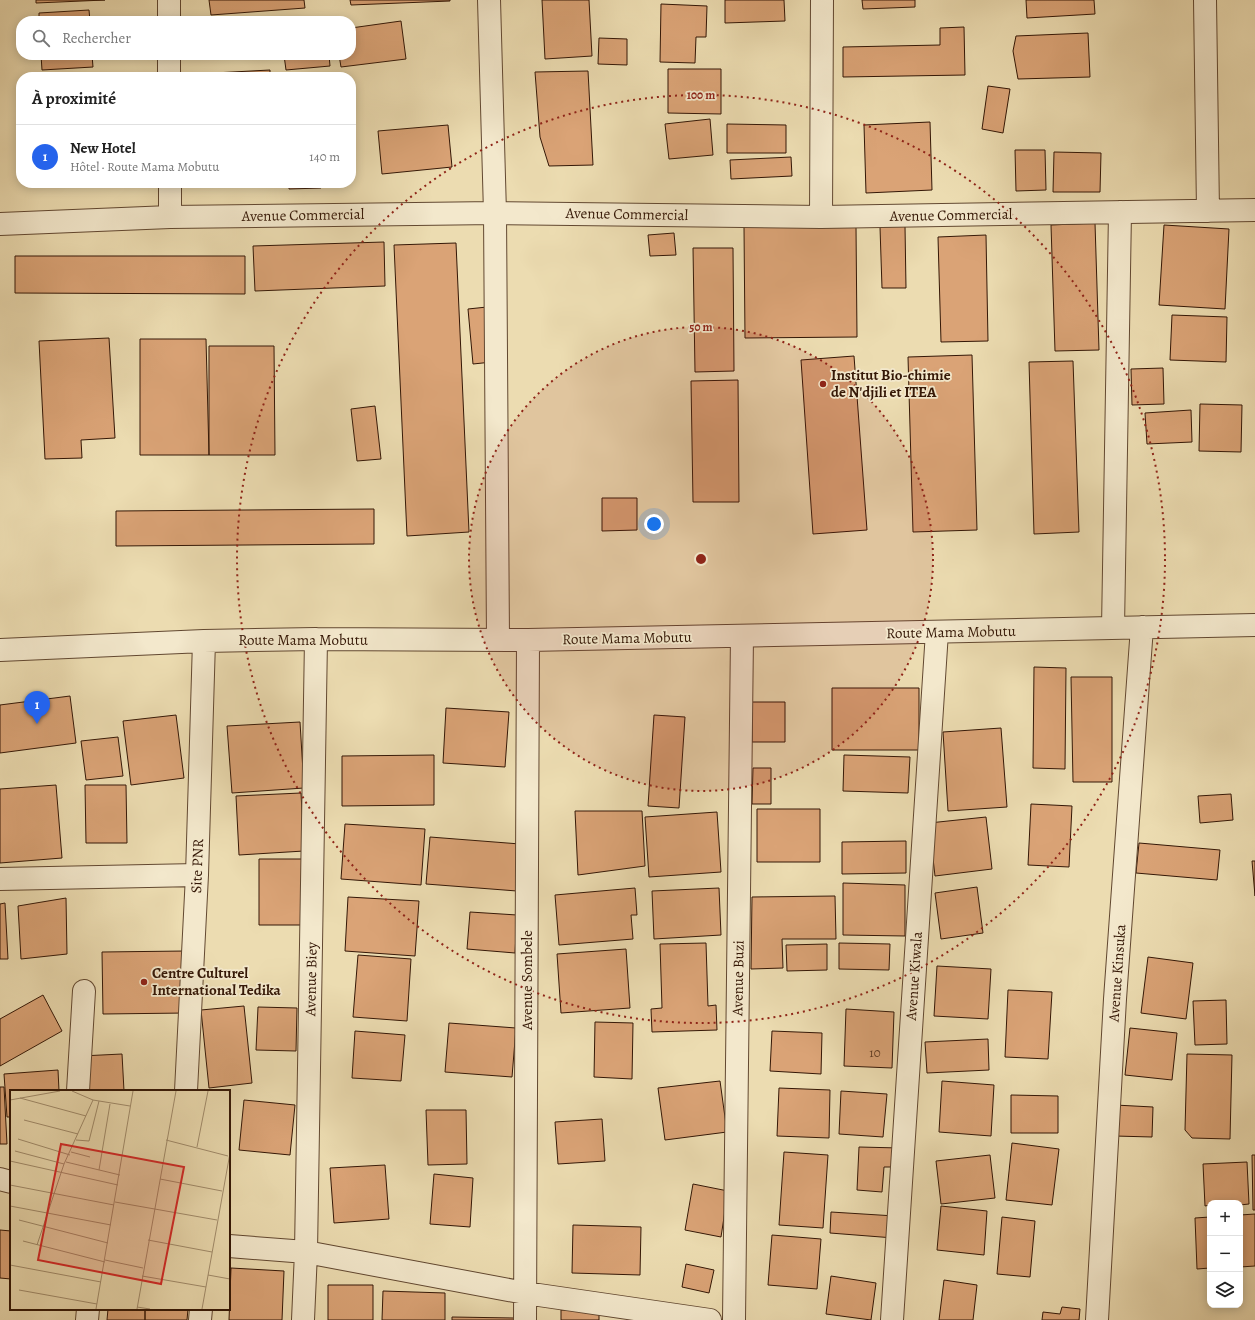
<!DOCTYPE html>
<html lang="fr">
<meta charset="utf-8">
<style>
body{margin:0;font-family:Alegreya,serif;background:#f6f6f6;color:#222}
.controls{position:absolute;right:12px;bottom:12px;display:grid;overflow:hidden;border-radius:8px;box-shadow:0 2px 10px #0003}
.controls button{width:36px;height:36px;display:grid;place-items:center;padding:0;border:0;border-bottom:1px solid #e0e0e0;background:#fff;color:#222;font:20px sans-serif}
.you{position:absolute;left:654px;top:524px;width:14px;height:14px;margin:-10px;border:3px solid #fff;border-radius:50%;background:#1a73e8;box-shadow:0 0 0 6px #1a73e833}
.badge{display:grid;place-items:center;width:26px;height:26px;border-radius:50%;background:#2563eb;color:#fff;font-size:13px;font-weight:700}
.pin{position:absolute;translate:-50% -33px;filter:drop-shadow(0 1px 2px #0008)}
.pin::after{content:'';position:absolute;top:21px;width:14px;height:12px;background:inherit;clip-path:polygon(0 0,100% 0,50% 100%)}
.list{margin:0;padding:0;list-style:none}
h2{display:flex;justify-content:space-between;align-items:center;height:52px;margin:0;padding:0 16px;font-size:17px}
h2 small{font-size:13px;font-weight:400;color:#767676}
.list li{display:grid;grid-template-columns:26px 1fr auto;gap:12px;align-items:center;box-sizing:border-box;height:64px;padding:0 16px;border-top:1px solid #e0e0e0}
.list b{display:block;font-size:15px;white-space:nowrap}
.list p{margin:0;font-size:13px;white-space:nowrap;color:#767676}
.list em{font-size:13px;font-style:normal;color:#767676}
.icon{flex:none;width:22px;height:22px;fill:none;stroke:currentColor;stroke-width:2;stroke-linecap:round;stroke-linejoin:round}
.map{position:relative;flex:none;width:1255px;height:1320px;overflow:hidden}
.search{position:absolute;background:#fff;box-shadow:0 2px 10px #0003;left:16px;top:16px;width:340px;height:44px;display:flex;align-items:center;gap:10px;box-sizing:border-box;padding:0 14px;border-radius:16px;color:#767676;font-size:15px}
.panel{position:absolute;background:#fff;box-shadow:0 2px 10px #0003;left:16px;top:72px;width:340px;height:116px;border-radius:16px}
.map>svg:first-child{display:block}
.building{fill:#daa376;stroke:#341706}
.lines{fill:none;stroke-linecap:round;stroke-linejoin:round}
.minor-casing{stroke:#624831;stroke-width:24}
.minor{stroke:#f3e8cc;stroke-width:22}
.ring{fill:none;stroke:#8f2418;stroke-width:2;stroke-dasharray:2 4}
.poi-dot{fill:#8f2418;stroke:#f3e8cc;stroke-width:1.5}
.labels{text-anchor:middle;stroke-width:3.5;stroke-linejoin:round;paint-order:stroke}
.number-label{font-size:13px;fill:#5e3a22}
.street-label{font-size:15px;fill:#341706;stroke:#f3e8cc}
.poi-label{font-size:15px;font-weight:bold;fill:#341706;stroke:#f3e8cc;text-anchor:start}
.inset-road{fill:none;stroke:#a28d6d;stroke-width:1}
.view{fill:#d62828;fill-opacity:0.15;stroke:#d62828;stroke-width:2}
.inset-edge{fill:none;stroke:#341706;stroke-width:2}
.centre{fill:#8f2418;stroke:#f3e8cc;stroke-width:2}
.ring-label{font-size:12px;text-anchor:middle;font-weight:bold;fill:#8f2418;stroke:#f3e8cc;stroke-width:3.5;stroke-linejoin:round;paint-order:stroke}
</style>
<div class="map">
<svg width="1255" height="1320" viewBox="0 0 1255 1320">
<rect width="100%" height="100%" fill="#ecdcb1"/>
<filter id="stains"><feTurbulence type="fractalNoise" baseFrequency=".005" numOctaves="4"/><feColorMatrix values="0 0 0 0 .2 0 0 0 0 .09 0 0 0 0 .02 0 0 0 .5 -.17"/></filter>
<radialGradient id="worn" r=".72"><stop offset=".6" stop-color="#630" stop-opacity="0"/><stop offset="1" stop-color="#630" stop-opacity=".3"/></radialGradient>
<path class="building" d="M 36,0 L 105,0 L 36,3 Z
M 209,0 L 304,0 L 305,8 L 211,15 Z
M 350,0 L 450,0 L 450,1 L 351,5 Z
M 542,0 L 589,0 L 592,56 L 545,59 Z
M 725,0 L 784,0 L 785,21 L 725,23 Z
M 862,0 L 915,0 L 915,7 L 863,9 Z
M 1026,0 L 1094,0 L 1095,14 L 1027,18 Z
M 661,4 L 707,6 L 706,37 L 696,37 L 695,63 L 660,62 Z
M 89,10 L 90,21 L 39,21 L 39,13 Z
M 401,21 L 406,59 L 341,67 L 339,55 L 351,55 L 351,28 Z
M 964,27 L 965,75 L 843,77 L 843,47 L 940,45 L 940,28 Z
M 1088,33 L 1090,77 L 1018,79 L 1013,51 L 1016,36 Z
M 599,38 L 627,39 L 627,65 L 598,64 Z
M 41,55 L 92,55 L 93,67 L 42,70 Z
M 284,55 L 329,55 L 330,66 L 286,70 Z
M 668,69 L 721,69 L 721,114 L 668,113 Z
M 270,70 L 270,77 L 214,77 L 214,73 Z
M 588,71 L 593,165 L 549,166 L 540,137 L 535,72 Z
M 988,86 L 1010,89 L 1003,133 L 982,129 Z
M 710,119 L 713,155 L 669,159 L 665,124 Z
M 930,122 L 932,190 L 866,193 L 864,125 Z
M 727,124 L 786,125 L 786,153 L 727,153 Z
M 448,125 L 452,167 L 382,174 L 378,131 Z
M 1015,150 L 1045,150 L 1046,190 L 1016,191 Z
M 1054,152 L 1101,153 L 1100,192 L 1053,192 Z
M 791,157 L 792,176 L 731,179 L 730,160 Z
M 289,183 L 321,183 L 321,188 L 289,189 Z
M 1095,223 L 1099,350 L 1055,351 L 1051,225 Z
M 1164,225 L 1229,229 L 1225,309 L 1159,305 Z
M 856,226 L 857,337 L 745,338 L 744,227 Z
M 905,226 L 906,288 L 882,288 L 880,227 Z
M 674,233 L 676,255 L 650,256 L 648,235 Z
M 986,235 L 988,341 L 941,342 L 938,237 Z
M 384,242 L 385,286 L 255,291 L 253,246 Z
M 456,243 L 469,532 L 407,536 L 394,245 Z
M 693,248 L 733,248 L 734,371 L 695,372 Z
M 15,256 L 245,256 L 245,294 L 15,293 Z
M 487,307 L 492,362 L 473,364 L 468,309 Z
M 1172,315 L 1227,317 L 1226,362 L 1170,360 Z
M 109,338 L 115,438 L 81,440 L 82,458 L 45,459 L 39,341 Z
M 140,339 L 206,339 L 209,455 L 140,455 Z
M 209,346 L 274,346 L 275,455 L 209,455 Z
M 972,355 L 977,530 L 913,532 L 908,357 Z
M 854,356 L 867,530 L 813,534 L 801,360 Z
M 1073,361 L 1079,532 L 1034,534 L 1029,362 Z
M 1163,368 L 1164,404 L 1132,405 L 1131,369 Z
M 738,380 L 739,502 L 693,502 L 691,381 Z
M 1200,404 L 1242,405 L 1241,452 L 1199,451 Z
M 375,406 L 381,459 L 357,461 L 351,409 Z
M 1191,410 L 1192,442 L 1147,444 L 1145,413 Z
M 602,498 L 637,498 L 637,530 L 602,531 Z
M 374,509 L 374,544 L 116,546 L 116,511 Z
M 1034,667 L 1066,668 L 1065,769 L 1033,768 Z
M 1071,677 L 1112,677 L 1112,782 L 1073,782 Z
M 832,688 L 919,688 L 919,750 L 832,750 Z
M 70,696 L 76,743 L 0,753 L 0,705 Z
M 752,702 L 785,702 L 785,742 L 752,742 Z
M 446,708 L 509,712 L 505,767 L 443,763 Z
M 176,715 L 184,778 L 131,785 L 123,721 Z
M 654,715 L 685,717 L 679,808 L 648,806 Z
M 300,722 L 304,788 L 232,793 L 227,726 Z
M 1001,728 L 1007,807 L 948,811 L 943,732 Z
M 118,737 L 123,776 L 86,780 L 81,741 Z
M 434,755 L 434,805 L 342,806 L 342,756 Z
M 844,755 L 910,757 L 908,793 L 843,791 Z
M 753,768 L 771,768 L 771,804 L 752,804 Z
M 56,785 L 62,858 L 0,863 L 0,789 Z
M 85,785 L 126,785 L 127,843 L 86,843 Z
M 301,793 L 304,851 L 239,855 L 236,796 Z
M 1231,794 L 1233,820 L 1200,823 L 1198,796 Z
M 1031,804 L 1072,806 L 1069,867 L 1028,865 Z
M 757,809 L 820,809 L 820,862 L 757,862 Z
M 575,811 L 642,811 L 645,866 L 578,875 Z
M 717,812 L 721,872 L 649,877 L 645,817 Z
M 986,817 L 992,869 L 935,876 L 929,823 Z
M 345,824 L 425,829 L 421,885 L 341,879 Z
M 430,837 L 520,844 L 517,891 L 426,884 Z
M 906,841 L 906,873 L 842,874 L 842,842 Z
M 1139,843 L 1220,850 L 1217,880 L 1136,873 Z
M 259,859 L 308,859 L 308,925 L 259,925 Z
M 1252,861 L 1255,861 L 1255,896 Z
M 843,883 L 905,885 L 905,936 L 843,935 Z
M 977,887 L 983,933 L 941,939 L 935,893 Z
M 635,888 L 637,915 L 631,915 L 633,939 L 559,945 L 555,895 Z
M 719,888 L 721,935 L 654,939 L 652,891 Z
M 835,896 L 836,939 L 782,939 L 783,968 L 751,969 L 752,897 Z
M 348,897 L 419,901 L 415,956 L 345,951 Z
M 66,898 L 67,954 L 21,959 L 18,906 Z
M 5,903 L 8,959 L 0,959 L 0,904 Z
M 470,912 L 517,915 L 515,953 L 467,949 Z
M 706,943 L 708,1006 L 716,1005 L 717,1030 L 652,1032 L 651,1009 L 662,1008 L 660,944 Z
M 839,943 L 890,944 L 889,970 L 839,969 Z
M 827,944 L 827,970 L 787,971 L 786,945 Z
M 626,949 L 630,1008 L 561,1013 L 557,954 Z
M 185,951 L 186,1013 L 103,1014 L 102,952 Z
M 358,955 L 411,959 L 407,1021 L 353,1017 Z
M 1148,957 L 1193,963 L 1186,1019 L 1141,1013 Z
M 937,966 L 991,969 L 988,1019 L 934,1016 Z
M 1008,990 L 1052,992 L 1048,1059 L 1005,1057 Z
M 43,995 L 62,1031 L 0,1066 L 0,1019 Z
M 1226,1000 L 1227,1044 L 1195,1045 L 1193,1001 Z
M 244,1006 L 252,1083 L 209,1088 L 201,1010 Z
M 258,1007 L 297,1008 L 296,1051 L 256,1050 Z
M 846,1009 L 894,1012 L 892,1068 L 844,1066 Z
M 595,1022 L 633,1023 L 632,1079 L 594,1077 Z
M 449,1023 L 516,1028 L 512,1077 L 445,1072 Z
M 1130,1028 L 1177,1033 L 1172,1080 L 1125,1075 Z
M 355,1031 L 405,1035 L 401,1081 L 352,1078 Z
M 772,1031 L 822,1033 L 821,1074 L 770,1071 Z
M 988,1039 L 989,1070 L 927,1073 L 925,1042 Z
M 122,1054 L 124,1091 L 83,1091 L 81,1056 Z
M 1187,1054 L 1232,1055 L 1230,1139 L 1192,1138 L 1185,1130 Z
M 58,1070 L 59,1091 L 11,1091 L 11,1117 L 7,1117 L 4,1074 Z
M 720,1081 L 727,1132 L 665,1140 L 658,1088 Z
M 942,1081 L 994,1085 L 991,1136 L 939,1132 Z
M 0,1087 L 4,1087 L 7,1144 L 0,1144 Z
M 779,1088 L 830,1090 L 829,1138 L 777,1136 Z
M 841,1091 L 887,1094 L 883,1137 L 839,1134 Z
M 1011,1095 L 1058,1096 L 1058,1133 L 1011,1133 Z
M 244,1100 L 295,1105 L 290,1155 L 239,1150 Z
M 1115,1105 L 1153,1107 L 1152,1137 L 1115,1136 Z
M 426,1110 L 466,1110 L 467,1164 L 428,1165 Z
M 602,1119 L 605,1161 L 558,1164 L 555,1122 Z
M 1012,1143 L 1059,1149 L 1052,1205 L 1006,1200 Z
M 859,1147 L 900,1148 L 899,1167 L 884,1167 L 882,1192 L 857,1190 Z
M 784,1152 L 828,1155 L 823,1228 L 779,1225 Z
M 990,1155 L 995,1198 L 941,1204 L 936,1161 Z
M 1252,1155 L 1255,1155 L 1255,1210 L 1253,1210 Z
M 1247,1162 L 1249,1204 L 1240,1205 L 1240,1203 L 1210,1203 L 1210,1205 L 1205,1206 L 1203,1164 Z
M 385,1165 L 389,1219 L 334,1223 L 330,1168 Z
M 434,1174 L 473,1178 L 470,1227 L 430,1224 Z
M 693,1184 L 728,1191 L 721,1237 L 685,1230 Z
M 941,1206 L 987,1211 L 984,1255 L 937,1250 Z
M 831,1212 L 895,1216 L 894,1238 L 830,1233 Z
M 1255,1214 L 1255,1266 L 1240,1267 L 1240,1215 Z
M 1002,1217 L 1035,1221 L 1030,1277 L 997,1274 Z
M 1210,1217 L 1210,1268 L 1197,1269 L 1195,1218 Z
M 573,1225 L 641,1227 L 640,1275 L 572,1273 Z
M 0,1230 L 11,1231 L 11,1279 L 0,1278 Z
M 772,1235 L 821,1239 L 817,1289 L 768,1285 Z
M 686,1264 L 714,1270 L 709,1293 L 682,1287 Z
M 231,1268 L 284,1271 L 282,1320 L 229,1320 Z
M 831,1276 L 876,1283 L 871,1320 L 826,1314 Z
M 944,1280 L 977,1285 L 973,1320 L 939,1320 Z
M 328,1285 L 373,1285 L 373,1320 L 328,1320 Z
M 383,1291 L 445,1293 L 445,1320 L 382,1320 Z
M 1062,1307 L 1080,1309 L 1079,1320 L 1042,1320 L 1043,1312 L 1060,1314 Z
M 108,1309 L 145,1309 L 145,1320 L 107,1320 Z
M 145,1309 L 188,1309 L 187,1320 L 145,1320 Z
M 561,1310 L 599,1311 L 599,1320 L 561,1320 Z
M 452,1317 L 514,1318 L 514,1320 L 452,1320 Z"/>
<g class="lines">
<defs>
<path id="minor" d="M 169,0 L 169,21
M 489,0 L 495,213 L 498,640
M 1205,0 L 1208,211
M 169,55 L 169,77
M 170,183 L 170,217
M 821,217 L 822,0
M 0,224 L 170,217 L 495,213 L 821,217 L 1255,210
M 1113,628 L 1120,212
M 0,650 L 204,641 L 316,639 L 528,640 L 1255,625
M 0,879 L 197,875
M 78,1091 L 84,991
M 186,1091 L 197,875 L 204,641
M 0,1179 L 11,1182
M 229,1246 L 306,1252 L 525,1293 L 710,1320
M 87,1320 L 88,1309
M 200,1320 L 201,1309
M 303,1320 L 306,1252 L 316,639
M 525,1320 L 528,640
M 734,1320 L 742,636
M 892,1320 L 937,632
M 1097,1320 L 1115,999 L 1142,627"/>
</defs>
<use href="#minor" class="minor-casing"/>
<use href="#minor" class="minor"/>
</g>
<circle cx="701" cy="559" r="232" fill="#8f2418" fill-opacity=".12"/>
<g class="ring">
<circle cx="701" cy="559" r="232"/>
<circle cx="701" cy="559" r="464"/>
</g>
<g class="poi-dot">
<circle cx="823" cy="384" r="4"/>
<circle cx="144" cy="982" r="4"/>
</g>
<g class="labels">
<g class="number-label">
<text x="875" y="1057">10</text>
</g>
<g class="street-label">
<text transform="translate(627 214) rotate(1)" y="5">Avenue Commercial</text>
<text transform="translate(303 215) rotate(-1)" y="5">Avenue Commercial</text>
<text transform="translate(951 215) rotate(-1)" y="5">Avenue Commercial</text>
<text transform="translate(951 632) rotate(-1)" y="5">Route Mama Mobutu</text>
<text transform="translate(627 638) rotate(-1)" y="5">Route Mama Mobutu</text>
<text x="303" y="645">Route Mama Mobutu</text>
<text transform="translate(197 866) rotate(-88)" y="5">Site PNR</text>
<text transform="translate(1117 973) rotate(-86)" y="5">Avenue Kinsuka</text>
<text transform="translate(914 976) rotate(-86)" y="5">Avenue Kiwala</text>
<text transform="translate(738 978) rotate(-89)" y="5">Avenue Buzi</text>
<text transform="translate(311 979) rotate(-89)" y="5">Avenue Biey</text>
<text transform="translate(527 980) rotate(-90)" y="5">Avenue Sombele</text>
</g>
<g class="poi-label">
<text x="831" y="380">Institut Bio-chimie<tspan x="831" dy="17">de N'djili et ITEA</tspan></text>
<text x="152" y="978">Centre Culturel<tspan x="152" dy="17">International Tedika</tspan></text>
</g>
</g>
<g transform="translate(10 1090)">
<rect width="220" height="220" fill="#ecdcb1"/>
<path class="inset-road" d="M 62,1 L 83,10 L 120,16M 10,8 L 76,26M 0,10 L 50,1M 14,30 L 68,44M 8,49 L 60,65M 66,50 L 79,51 L 89,11M 156,50 L 218,66M 187,57 L 198,1M 5,61 L 54,74M 61,62 L 80,67M 0,71 L 108,95M 56,72 L 110,85M 89,80 L 100,14M 150,89 L 212,101M 0,95 L 104,115M 105,112 L 207,130M 0,116 L 101,135M 9,130 L 98,153M 138,150 L 202,162M 13,151 L 95,172M 27,155 L 54,74 L 83,10M 95,170 L 133,178M 0,175 L 91,192M 198,185 L 220,189M 132,186 L 196,197M 9,200 L 87,214M 127,217 L 140,219M 86,219 L 123,1M 127,219 L 166,1M 192,219 L 220,63"/>
<path class="view" d="M 51,54 L 174,77 L 151,194 L 28,170 Z"/>
<rect width="220" height="220" class="inset-edge"/>
</g>
<circle cx="701" cy="559" r="6" class="centre"/>
<g class="ring-label">
<text x="701" y="99">100 m</text>
<text x="701" y="331">50 m</text>
</g>
<rect width="100%" height="100%" filter="url(#stains)"/>
<rect width="100%" height="100%" fill="url(#worn)"/>
</svg>
<div class="controls">
<button>+</button>
<button>−</button>
<button><svg class="icon" aria-label="layers" viewBox="0 0 24 24"><path d="M12 4l9 5-9 5-9-5zM3 14l9 5 9-5"/></svg></button>
</div>
<div class="you"></div>
<div class="pin badge" style="left:37px;top:724px">1</div>
<div class="search"><svg class="icon" aria-label="search" viewBox="0 0 24 24"><circle cx="10" cy="10" r="6"/><path d="M15 15l6 6"/></svg>Rechercher</div>
<section class="panel">
<h2>À proximité<small></small></h2>
<ul class="list">
<li><span class="badge">1</span><div><b>New Hotel</b><p>Hôtel · Route Mama Mobutu</p></div><em>140 m</em></li>
</ul>
</section>
</div>
